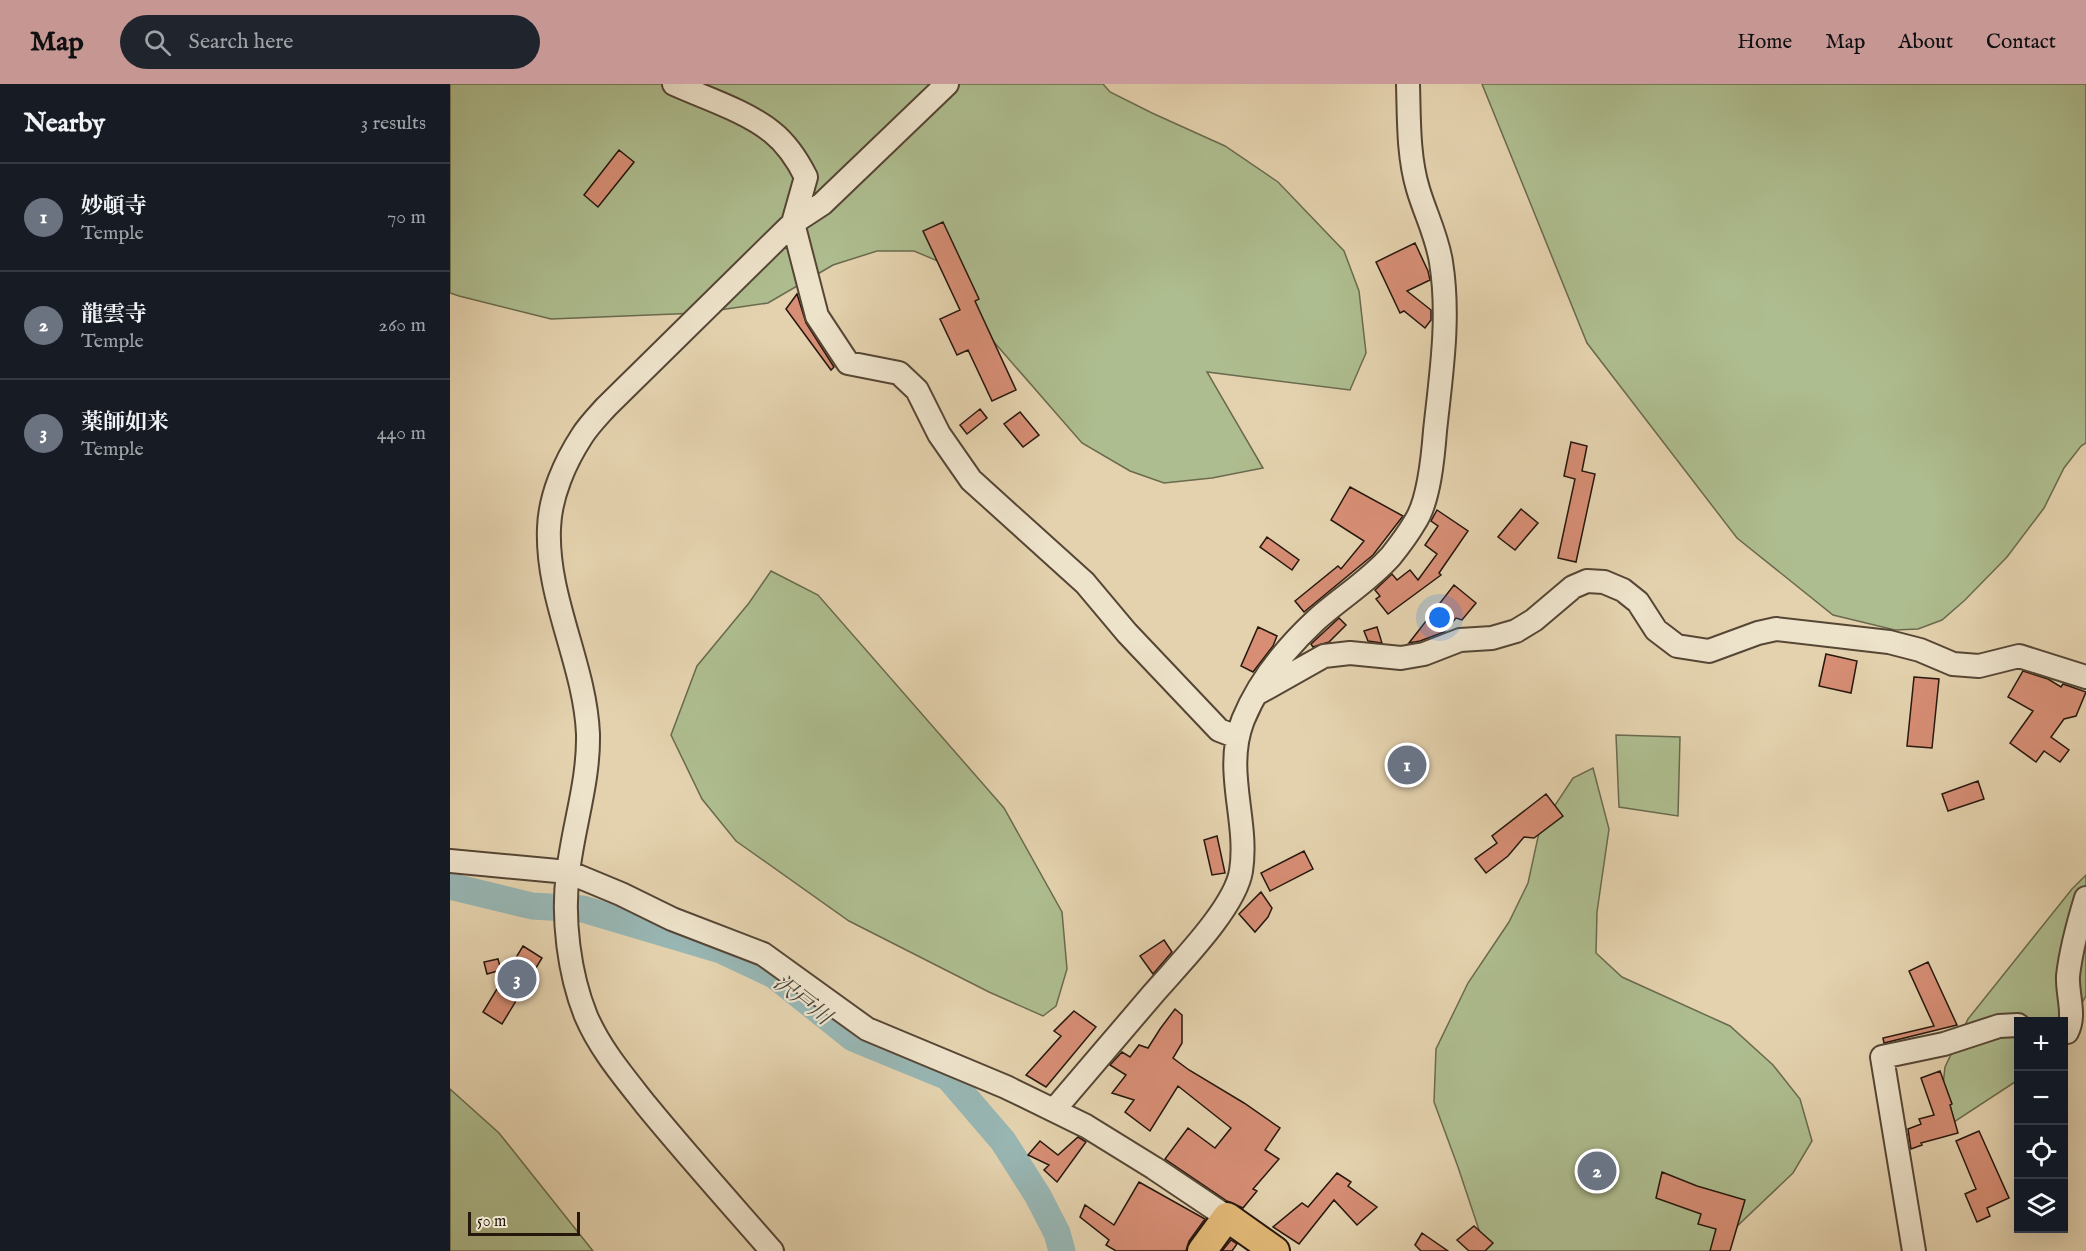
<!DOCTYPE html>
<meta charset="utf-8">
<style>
body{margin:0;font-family:"IM FELL English","Noto Serif JP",serif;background:#20242c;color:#f1f3f6}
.controls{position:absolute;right:18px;bottom:18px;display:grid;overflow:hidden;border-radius:0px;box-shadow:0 6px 24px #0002}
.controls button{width:54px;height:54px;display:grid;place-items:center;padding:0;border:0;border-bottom:2px solid #363941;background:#171b24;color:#f1f3f6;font:30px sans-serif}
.scale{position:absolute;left:18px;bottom:15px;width:112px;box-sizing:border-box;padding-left:6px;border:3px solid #26170d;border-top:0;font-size:16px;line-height:21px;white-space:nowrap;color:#26170d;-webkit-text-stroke:4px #ede2ca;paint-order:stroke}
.you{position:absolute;left:990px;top:534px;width:21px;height:21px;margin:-15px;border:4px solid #fff;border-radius:50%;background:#1a73e8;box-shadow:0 0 0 9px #1a73e833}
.badge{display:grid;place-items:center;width:39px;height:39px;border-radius:50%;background:#c59692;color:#fff;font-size:20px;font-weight:700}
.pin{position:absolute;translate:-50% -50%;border:3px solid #fff;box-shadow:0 2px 6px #0006}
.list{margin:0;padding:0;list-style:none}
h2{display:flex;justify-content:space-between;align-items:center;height:78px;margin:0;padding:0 24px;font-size:26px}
h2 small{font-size:20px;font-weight:400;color:#9ea1a6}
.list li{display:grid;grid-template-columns:39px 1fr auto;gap:18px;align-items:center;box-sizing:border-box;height:108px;padding:0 24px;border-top:2px solid #363941}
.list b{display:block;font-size:22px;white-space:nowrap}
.list p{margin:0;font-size:20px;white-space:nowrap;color:#9ea1a6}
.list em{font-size:20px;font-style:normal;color:#9ea1a6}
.icon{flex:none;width:33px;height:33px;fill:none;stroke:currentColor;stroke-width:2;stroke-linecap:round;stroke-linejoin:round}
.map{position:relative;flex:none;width:1636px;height:1167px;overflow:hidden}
header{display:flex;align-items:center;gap:36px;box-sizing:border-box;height:84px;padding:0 30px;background:#c59692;color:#111}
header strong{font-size:28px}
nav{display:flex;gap:33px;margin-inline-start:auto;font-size:21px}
.search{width:420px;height:54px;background:#20242c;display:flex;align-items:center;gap:15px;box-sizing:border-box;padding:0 21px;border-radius:33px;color:#9ea1a6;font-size:22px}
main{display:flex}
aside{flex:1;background:#171b24}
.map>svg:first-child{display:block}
.green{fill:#aebd8f;stroke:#6a6a4e;stroke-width:1.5}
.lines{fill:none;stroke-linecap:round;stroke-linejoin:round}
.river{stroke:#98b6b3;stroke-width:27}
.building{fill:#d78e75;stroke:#26170d;stroke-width:1.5}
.minor-casing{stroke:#564635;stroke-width:26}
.major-casing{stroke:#26170d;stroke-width:32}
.minor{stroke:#ede2ca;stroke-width:22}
.major{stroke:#e2b977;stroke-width:28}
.labels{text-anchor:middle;stroke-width:4.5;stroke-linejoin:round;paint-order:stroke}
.water-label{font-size:22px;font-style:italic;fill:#48473f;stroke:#ede2ca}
</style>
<header>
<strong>Map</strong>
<div class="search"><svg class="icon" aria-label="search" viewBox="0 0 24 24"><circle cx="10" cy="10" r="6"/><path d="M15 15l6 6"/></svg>Search here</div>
<nav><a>Home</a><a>Map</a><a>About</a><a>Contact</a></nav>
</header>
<main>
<aside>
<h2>Nearby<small>3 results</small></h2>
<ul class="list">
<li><span class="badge" style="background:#6b7280">1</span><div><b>妙頓寺</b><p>Temple</p></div><em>70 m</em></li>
<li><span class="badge" style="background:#6b7280">2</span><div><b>龍雲寺</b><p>Temple</p></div><em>260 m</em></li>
<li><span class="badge" style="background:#6b7280">3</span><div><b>薬師如来</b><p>Temple</p></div><em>440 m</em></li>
</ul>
</aside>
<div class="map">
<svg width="1636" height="1167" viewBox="0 0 1636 1167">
<rect width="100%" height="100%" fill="#e4d2ae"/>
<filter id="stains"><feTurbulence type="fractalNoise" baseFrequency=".00333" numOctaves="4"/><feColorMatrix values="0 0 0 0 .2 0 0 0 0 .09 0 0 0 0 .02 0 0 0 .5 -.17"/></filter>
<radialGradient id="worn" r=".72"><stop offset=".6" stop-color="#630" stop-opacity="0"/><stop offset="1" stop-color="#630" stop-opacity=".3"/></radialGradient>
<path class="green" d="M 0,0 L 653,0 L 660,8 L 702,29 L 775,62 L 828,98 L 894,167 L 909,207 L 916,269 L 900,306 L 757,288 L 813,384 L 762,394 L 714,399 L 680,387 L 632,359 L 544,258 L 502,183 L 464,167 L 427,167 L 383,181 L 318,219 L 249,229 L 101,235 L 9,212 L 0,209 Z
M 1032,0 L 1636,0 L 1636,359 L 1631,362 L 1614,384 L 1594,424 L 1557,473 L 1515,516 L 1492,536 L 1468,545 L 1445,546 L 1383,531 L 1287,454 L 1137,259 Z
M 321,487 L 368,511 L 554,724 L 612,828 L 617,885 L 606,922 L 593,932 L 539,908 L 399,837 L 286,757 L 252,715 L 221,651 L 247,582 L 299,519 Z
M 1166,651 L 1230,653 L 1228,732 L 1169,723 Z
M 1143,684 L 1159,745 L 1147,828 L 1146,869 L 1172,893 L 1280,942 L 1323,981 L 1350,1015 L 1362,1057 L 1343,1089 L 1261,1167 L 1036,1167 L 1008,1083 L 984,1018 L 986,965 L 1018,899 L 1059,838 L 1078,799 L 1090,744 L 1123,694 Z
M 1636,791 L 1636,912 L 1622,936 L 1568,938 L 1568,996 L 1501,1040 L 1491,1020 L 1495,983 L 1518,935 L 1622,805 Z
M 0,1005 L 49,1049 L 143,1167 L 0,1167 Z"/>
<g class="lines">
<path class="river" d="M 0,802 L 82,822 L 133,825 L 271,866 L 324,891 L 403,954 L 498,993 L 553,1057 L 588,1112 L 607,1149 L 612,1167"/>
</g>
<path class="building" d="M 169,66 L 184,78 L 148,123 L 134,111 Z
M 493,138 L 529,215 L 525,217 L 566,306 L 542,317 L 518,266 L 507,271 L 490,235 L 510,226 L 473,147 Z
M 965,159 L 978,187 L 980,196 L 957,207 L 981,226 L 981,236 L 975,244 L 954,227 L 950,229 L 926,178 Z
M 347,210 L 356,239 L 384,283 L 381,286 L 336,225 Z
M 530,325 L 537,334 L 517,350 L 510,341 Z
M 570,328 L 589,351 L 573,363 L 554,340 Z
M 1121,358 L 1137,362 L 1132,387 L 1145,390 L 1126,478 L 1108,474 L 1125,395 L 1114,392 Z
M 900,403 L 953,432 L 923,471 L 854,528 L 845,517 L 888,482 L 891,485 L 914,457 L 881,436 Z
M 1071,425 L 1088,439 L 1065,466 L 1048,453 Z
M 987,426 L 1018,447 L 989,489 L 991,491 L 938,530 L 926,515 L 930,512 L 925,506 L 942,490 L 947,496 L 960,486 L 968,496 L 987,470 L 975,461 L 988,442 L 981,437 Z
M 817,453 L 849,476 L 842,486 L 810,463 Z
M 1004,501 L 1026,519 L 1012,536 L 1006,534 L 994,548 L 970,557 L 959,559 Z
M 889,534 L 896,541 L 879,558 L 863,563 L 861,560 Z
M 808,543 L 827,552 L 823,562 L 803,588 L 791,582 Z
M 927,543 L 932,559 L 918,557 L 914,547 Z
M 1376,570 L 1407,577 L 1401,609 L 1369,602 Z
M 1573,587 L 1598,595 L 1611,603 L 1613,600 L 1636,608 L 1626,632 L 1614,635 L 1601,653 L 1619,666 L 1610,678 L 1594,667 L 1586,678 L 1560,659 L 1583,627 L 1558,613 Z
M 1464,593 L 1489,595 L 1482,664 L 1457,662 Z
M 1528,697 L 1534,715 L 1498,727 L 1492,710 Z
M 1096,710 L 1113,732 L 1084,754 L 1074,753 L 1058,772 L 1036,789 L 1025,775 L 1047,759 L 1042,752 Z
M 767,752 L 775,789 L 762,791 L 754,756 Z
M 854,767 L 863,785 L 820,807 L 811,789 Z
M 811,808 L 822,824 L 818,833 L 805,848 L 789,830 Z
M 714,856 L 722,868 L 703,890 L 690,872 Z
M 73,862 L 92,874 L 52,940 L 33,928 Z
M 48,875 L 51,886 L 37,890 L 34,878 Z
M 1478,878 L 1507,941 L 1434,959 L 1433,954 L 1484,942 L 1459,887 Z
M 725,925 L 732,931 L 732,959 L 723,974 L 739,986 L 794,1019 L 830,1044 L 815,1066 L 829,1075 L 803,1105 L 807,1107 L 793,1124 L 777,1117 L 715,1075 L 738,1044 L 765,1064 L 781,1044 L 728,1002 L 700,1047 L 675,1028 L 684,1016 L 662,1009 L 676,991 L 660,981 L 672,968 L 680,973 L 689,961 L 698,964 L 710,945 Z
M 624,927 L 646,943 L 596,1003 L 576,991 L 611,952 L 604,947 Z
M 1490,987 L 1502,1020 L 1500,1021 L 1508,1049 L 1471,1059 L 1472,1061 L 1461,1065 L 1458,1045 L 1471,1040 L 1469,1035 L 1484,1031 L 1471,994 Z
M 1529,1047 L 1559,1114 L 1537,1124 L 1540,1132 L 1527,1138 L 1515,1110 L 1526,1105 L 1506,1057 Z
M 628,1053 L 636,1058 L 607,1098 L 594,1086 L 599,1081 L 578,1071 L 590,1057 L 608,1071 Z
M 1212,1088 L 1247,1102 L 1295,1116 L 1280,1167 L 1260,1167 L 1266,1145 L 1248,1140 L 1251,1130 L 1206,1114 Z
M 887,1089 L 901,1098 L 898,1102 L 927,1123 L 907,1141 L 884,1116 L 849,1160 L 823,1143 L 852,1119 L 858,1123 Z
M 689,1098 L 755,1135 L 739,1157 L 736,1167 L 666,1167 L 656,1161 L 659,1156 L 630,1133 L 635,1121 L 664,1141 Z
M 1024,1142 L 1043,1159 L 1035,1167 L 1019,1167 L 1007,1156 Z
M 972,1149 L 998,1167 L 971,1167 L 965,1161 Z
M 781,1156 L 787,1160 L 782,1167 L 772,1167 Z"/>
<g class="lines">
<defs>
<path id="minor" d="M 224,0 C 255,14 296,27 322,48 C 337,60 348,77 356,93 L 343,139 L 367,232 L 398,279 L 449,289 L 467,306 L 489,350 L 521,396 L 635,499 L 677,549 L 769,646 L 787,653
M 808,609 L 874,572 L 900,569 L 951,574 L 974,570 L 1010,556 L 1042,554 L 1066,547 L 1084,536 L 1123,503 L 1137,497 L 1154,498 L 1173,506 L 1188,518 L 1206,546 L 1227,562 L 1259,567 L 1308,549 L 1326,545 L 1439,558 L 1470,566 L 1503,580 L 1529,582 L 1569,572 L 1636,593
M 0,777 L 118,788 L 171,810 L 222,835 L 313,870 L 417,945 L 556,1003 L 636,1042 L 704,1084 L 777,1133
M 1614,948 L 1617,948 C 1626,931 1617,911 1618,892 C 1621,865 1628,840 1636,814
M 604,1026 C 637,987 670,949 703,910 C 728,881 785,824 791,787 C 799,736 773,687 793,636 C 809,597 835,565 865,537 C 889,515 919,497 941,472 C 949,462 958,450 965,438 C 979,417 983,373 985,347 C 991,291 1000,234 991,178 C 987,152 975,129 968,105 C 958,72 959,34 958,0
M 322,1167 C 280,1119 237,1071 196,1021 C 174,993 150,965 136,932 C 119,890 112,834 118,789 C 123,743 139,698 138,650 C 135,580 96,514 99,444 C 100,412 115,378 132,352 C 139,341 148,332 156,323 L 343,139 L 372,120 L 497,0
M 1464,1167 L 1432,973 L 1494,960 L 1549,942 L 1568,941"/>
<path id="major" d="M 752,1167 L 777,1133 L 825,1167"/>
</defs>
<use href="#minor" class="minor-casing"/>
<use href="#major" class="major-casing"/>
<use href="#minor" class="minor"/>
<use href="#major" class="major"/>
</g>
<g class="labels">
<g class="water-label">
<text transform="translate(353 915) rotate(38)" y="8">沢戸川</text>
</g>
</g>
<rect width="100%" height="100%" filter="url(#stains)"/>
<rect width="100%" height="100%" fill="url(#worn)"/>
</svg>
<div class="controls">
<button>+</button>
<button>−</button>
<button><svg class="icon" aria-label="locate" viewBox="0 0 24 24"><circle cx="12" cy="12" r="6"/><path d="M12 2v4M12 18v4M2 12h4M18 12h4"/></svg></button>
<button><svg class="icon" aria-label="layers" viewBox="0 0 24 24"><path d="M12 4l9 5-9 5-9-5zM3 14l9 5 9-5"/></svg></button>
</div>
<div class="scale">50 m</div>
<div class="you"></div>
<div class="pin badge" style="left:957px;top:681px;background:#6b7280">1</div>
<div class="pin badge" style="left:1147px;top:1087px;background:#6b7280">2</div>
<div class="pin badge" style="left:67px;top:895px;background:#6b7280">3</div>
</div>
</main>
